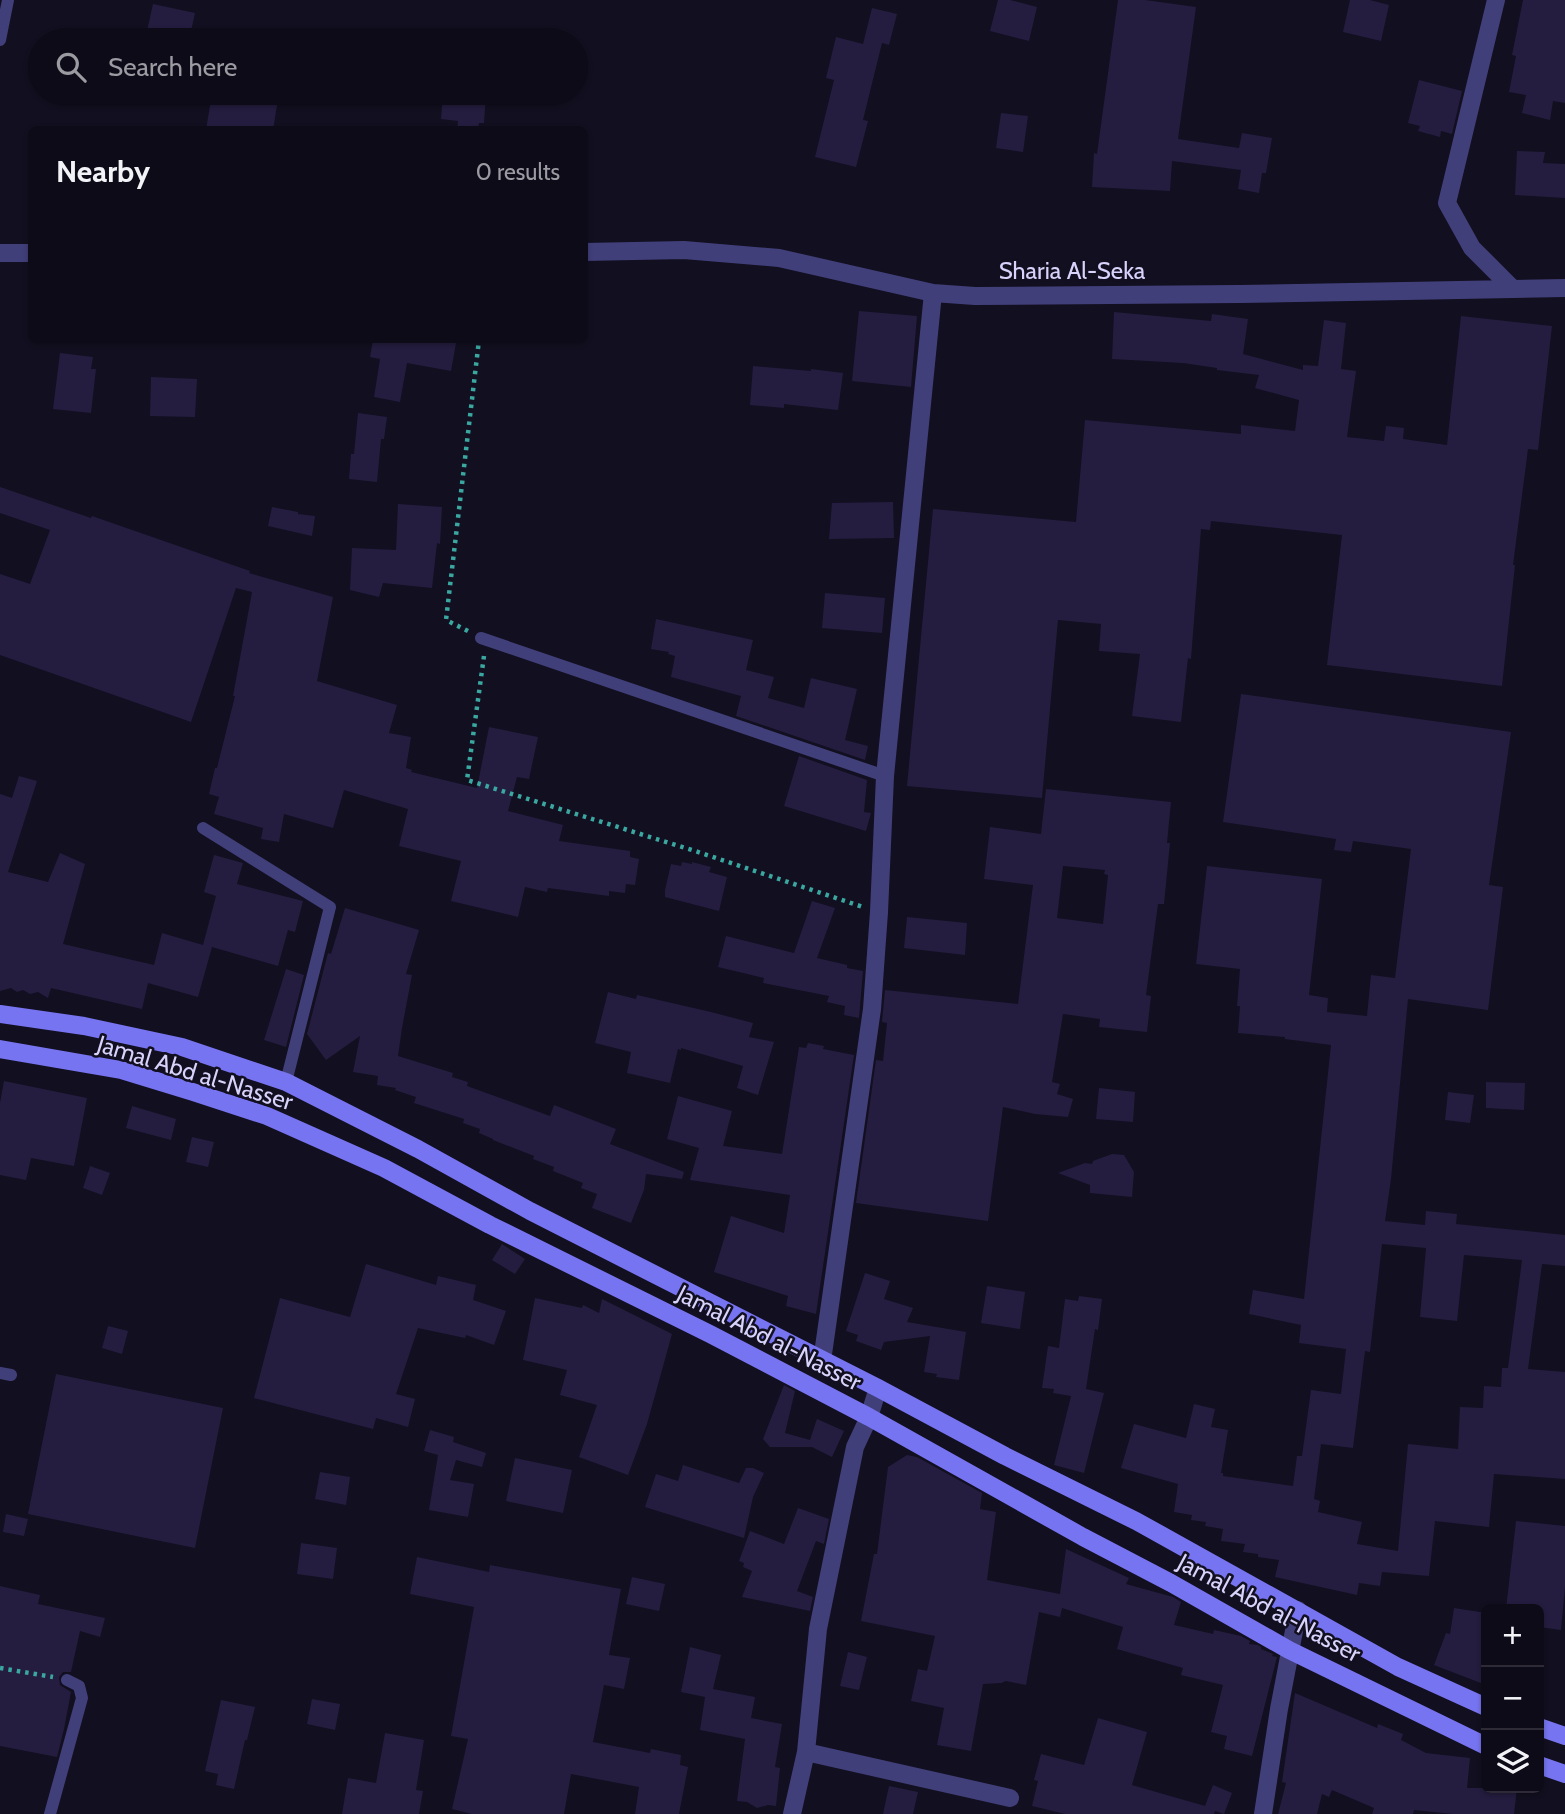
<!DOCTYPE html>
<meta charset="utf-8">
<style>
body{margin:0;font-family:Cabin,sans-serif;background:#1c1925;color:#f1f3f6}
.controls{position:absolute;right:21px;bottom:21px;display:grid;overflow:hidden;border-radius:10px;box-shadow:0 2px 5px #0004}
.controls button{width:63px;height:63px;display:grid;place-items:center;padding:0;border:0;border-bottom:2px solid #2e2b37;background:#0e0b18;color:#f1f3f6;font:35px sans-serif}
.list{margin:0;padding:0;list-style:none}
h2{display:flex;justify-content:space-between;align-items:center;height:91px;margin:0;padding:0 28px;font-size:30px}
h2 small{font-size:23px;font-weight:400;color:#9b9ba2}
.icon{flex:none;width:38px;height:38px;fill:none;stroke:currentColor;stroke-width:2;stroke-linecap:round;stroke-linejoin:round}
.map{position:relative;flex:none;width:1565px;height:1814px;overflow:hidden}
.search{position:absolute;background:#0e0b18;box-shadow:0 2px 5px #0004;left:28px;top:28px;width:560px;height:77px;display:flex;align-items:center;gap:18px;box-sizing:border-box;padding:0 24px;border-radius:38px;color:#9b9ba2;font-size:26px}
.panel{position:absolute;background:#0e0b18;box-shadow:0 2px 5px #0004;left:28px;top:126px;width:560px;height:217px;border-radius:10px}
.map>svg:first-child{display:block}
.building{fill:#241d3f;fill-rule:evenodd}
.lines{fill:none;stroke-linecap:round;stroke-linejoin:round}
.path{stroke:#3aa7a0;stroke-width:4.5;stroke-dasharray:3.5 5;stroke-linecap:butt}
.lane{stroke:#413f7a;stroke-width:12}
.street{stroke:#413f7a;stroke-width:18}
.secondary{stroke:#7774f1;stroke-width:18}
.labels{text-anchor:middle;stroke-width:5;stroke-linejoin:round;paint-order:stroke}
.street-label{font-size:24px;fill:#d7d3fa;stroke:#120f20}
</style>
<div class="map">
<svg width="1565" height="1814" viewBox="0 0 1565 1814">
<rect width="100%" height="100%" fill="#120f20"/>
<path class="building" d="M 998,0 L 1010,0 L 1037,7 L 1029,41 L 990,31 Z
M 1118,0 L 1145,0 L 1196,7 L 1178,139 L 1239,148 L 1242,133 L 1272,138 L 1266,173 L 1262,173 L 1259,193 L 1238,189 L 1241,170 L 1172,161 L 1170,191 L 1092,187 L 1094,153 L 1097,154 Z
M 1350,0 L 1370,0 L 1389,5 L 1381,41 L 1343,32 Z
M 1523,0 L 1565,0 L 1565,103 L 1553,101 L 1550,120 L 1522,113 L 1526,95 L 1509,92 L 1516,56 L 1512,55 Z
M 153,4 L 195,13 L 189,40 L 145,40 Z
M 872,8 L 897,14 L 889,45 L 882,43 L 863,120 L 868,121 L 856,167 L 815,157 L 834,80 L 826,78 L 836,37 L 863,44 Z
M 1419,80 L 1462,91 L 1452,134 L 1441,131 L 1440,137 L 1418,131 L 1420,126 L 1408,123 Z
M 212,93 L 279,93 L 273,130 L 206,130 Z
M 443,93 L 486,93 L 484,123 L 479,123 L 478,130 L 457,130 L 458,121 L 441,119 Z
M 1001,113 L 1028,116 L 1023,152 L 996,148 Z
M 1517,151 L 1545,152 L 1543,163 L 1565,164 L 1565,198 L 1515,195 Z
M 859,311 L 917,316 L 911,387 L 852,381 Z
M 1114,312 L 1211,321 L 1212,314 L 1248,319 L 1243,354 L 1303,370 L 1303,365 L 1318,366 L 1324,320 L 1346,323 L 1341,369 L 1356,371 L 1347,437 L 1384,441 L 1386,426 L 1404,428 L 1403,439 L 1447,445 L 1461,316 L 1552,326 L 1538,450 L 1528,449 L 1513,565 L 1515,565 L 1502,686 L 1327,665 L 1342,535 L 1211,521 L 1210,530 L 1201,529 L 1191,659 L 1188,658 L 1181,722 L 1132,716 L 1140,654 L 1099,651 L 1101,624 L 1058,620 L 1042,798 L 907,786 L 933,509 L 1076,522 L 1085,420 L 1241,434 L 1241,425 L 1295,431 L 1299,400 L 1255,388 L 1259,375 L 1217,370 L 1217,368 L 1183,363 L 1112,359 Z
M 373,340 L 435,340 L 456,343 L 451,371 L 407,363 L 400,402 L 374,397 L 380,359 L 370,357 Z
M 60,353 L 93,357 L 91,369 L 96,369 L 91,413 L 53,409 Z
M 753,366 L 811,371 L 811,369 L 843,373 L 838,410 L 784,404 L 784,408 L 750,405 Z
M 151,377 L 197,379 L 195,417 L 150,416 Z
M 358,413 L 387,417 L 384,439 L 381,439 L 377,482 L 349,479 L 351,454 L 354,454 Z
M 0,487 L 91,518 L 92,516 L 250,571 L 249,573 L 333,597 L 317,681 L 397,705 L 389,733 L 411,737 L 406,768 L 412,770 L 411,772 L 477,788 L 489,727 L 538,737 L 529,779 L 517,777 L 508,811 L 563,825 L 559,841 L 630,851 L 630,857 L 639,859 L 635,885 L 626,884 L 625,893 L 609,891 L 609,896 L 548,888 L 547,892 L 525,887 L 518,917 L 451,901 L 461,861 L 399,846 L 408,809 L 344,790 L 333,828 L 284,814 L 279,842 L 261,839 L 263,828 L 214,814 L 219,797 L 209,794 L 215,768 L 217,768 L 235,696 L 233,696 L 252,592 L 236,588 L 191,722 L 0,655 L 0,574 L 30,584 L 50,530 L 0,513 Z
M 893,502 L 894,538 L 829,539 L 832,503 Z
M 398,504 L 442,507 L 440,544 L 437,543 L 432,588 L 383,583 L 379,597 L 350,590 L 352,548 L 396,550 Z
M 272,507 L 298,512 L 298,514 L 315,516 L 312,536 L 268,526 Z
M 825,593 L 885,598 L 882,633 L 822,628 Z
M 656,619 L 753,640 L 746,670 L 774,677 L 768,698 L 804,708 L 811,678 L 857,689 L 845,740 L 868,746 L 865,760 L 736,716 L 741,696 L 671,677 L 675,656 L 668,654 L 669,652 L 651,649 Z
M 1241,694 L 1511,732 L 1489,885 L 1503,887 L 1488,1010 L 1408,999 L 1391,1179 L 1385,1221 L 1425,1225 L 1426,1211 L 1457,1214 L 1456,1224 L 1565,1235 L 1565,1266 L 1542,1264 L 1528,1369 L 1565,1372 L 1565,1479 L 1494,1474 L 1489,1527 L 1435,1521 L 1429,1576 L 1382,1572 L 1380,1586 L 1359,1583 L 1357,1595 L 1275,1577 L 1279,1560 L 1258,1557 L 1258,1554 L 1243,1552 L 1245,1544 L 1221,1541 L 1223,1529 L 1205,1526 L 1206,1522 L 1191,1520 L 1192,1515 L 1174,1512 L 1178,1484 L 1121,1468 L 1134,1424 L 1186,1438 L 1194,1404 L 1215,1409 L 1211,1427 L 1228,1430 L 1221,1473 L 1223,1473 L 1223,1476 L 1293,1486 L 1297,1456 L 1302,1456 L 1311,1390 L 1341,1394 L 1346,1349 L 1299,1343 L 1301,1325 L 1249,1314 L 1253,1290 L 1304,1299 L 1331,1045 L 1285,1039 L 1285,1037 L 1238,1033 L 1240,1006 L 1237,1006 L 1240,969 L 1196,964 L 1207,866 L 1322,879 L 1309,995 L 1328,998 L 1327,1012 L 1367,1016 L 1371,975 L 1395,978 L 1411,849 L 1353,841 L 1351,852 L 1334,850 L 1336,839 L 1223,822 ZM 1382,1244 L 1426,1248 L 1420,1317 L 1457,1321 L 1464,1255 L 1522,1260 L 1508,1368 L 1502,1368 L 1501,1387 L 1484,1386 L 1483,1408 L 1460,1407 L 1458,1449 L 1408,1444 L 1398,1551 L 1357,1544 L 1362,1522 L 1318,1512 L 1320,1501 L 1314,1499 L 1321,1444 L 1353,1448 L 1365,1351 L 1370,1352 Z
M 799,756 L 867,780 L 864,812 L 871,813 L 866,831 L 784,806 Z
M 19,776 L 37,781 L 8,872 L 48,882 L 60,853 L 85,864 L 63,944 L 154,965 L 162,933 L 203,945 L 216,896 L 204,892 L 214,855 L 243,863 L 237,884 L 303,901 L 295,932 L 288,930 L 278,966 L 212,947 L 198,997 L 148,983 L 142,1009 L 51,988 L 48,998 L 38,992 L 30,994 L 23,990 L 17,992 L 11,988 L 0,991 L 0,794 L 12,798 Z
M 1046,789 L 1171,802 L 1167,843 L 1170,843 L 1164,904 L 1158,904 L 1146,995 L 1151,996 L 1147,1032 L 1099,1027 L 1100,1019 L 1063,1014 L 1052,1082 L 1060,1084 L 1057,1094 L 1073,1099 L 1068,1117 L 1035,1114 L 1003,1107 L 988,1221 L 856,1203 L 876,1060 L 883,1061 L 887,1023 L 882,1022 L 885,990 L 1018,1004 L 1033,885 L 984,879 L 990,827 L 1041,834 ZM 1063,866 L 1105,870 L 1104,874 L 1108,875 L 1103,924 L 1057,918 Z
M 682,862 L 692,864 L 692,862 L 711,867 L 709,872 L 727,877 L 719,911 L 665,897 L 665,890 L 671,864 L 681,866 Z
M 812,901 L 835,908 L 817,958 L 847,965 L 847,968 L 863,971 L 859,1018 L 844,1015 L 845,1006 L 827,1002 L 829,996 L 763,983 L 764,978 L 718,967 L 726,936 L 794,953 Z
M 345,908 L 419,930 L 406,974 L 412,975 L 402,1028 L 398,1056 L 453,1073 L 452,1077 L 468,1082 L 467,1086 L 550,1116 L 554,1105 L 616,1129 L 610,1144 L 684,1172 L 682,1179 L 646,1174 L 644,1190 L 631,1223 L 592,1208 L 597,1194 L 581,1188 L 583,1183 L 553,1171 L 554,1167 L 533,1159 L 534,1156 L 493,1140 L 493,1139 L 479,1133 L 480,1129 L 463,1123 L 464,1119 L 414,1103 L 416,1097 L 395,1090 L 396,1088 L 377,1085 L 378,1076 L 353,1072 L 360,1036 L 326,1060 L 307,1034 L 328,953 L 331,954 Z
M 907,917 L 967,923 L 965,955 L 904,948 Z
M 286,969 L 304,975 L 286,1047 L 264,1040 Z
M 608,992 L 636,999 L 637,995 L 711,1012 L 753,1023 L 749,1037 L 774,1042 L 758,1095 L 737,1088 L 743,1066 L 681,1048 L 681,1050 L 678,1049 L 670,1083 L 627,1073 L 631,1052 L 595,1043 Z
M 808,1043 L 824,1046 L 823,1049 L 854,1055 L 816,1314 L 786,1306 L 788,1296 L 714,1272 L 731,1216 L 784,1233 L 790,1195 L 690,1180 L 699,1148 L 667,1139 L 678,1096 L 732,1111 L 723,1146 L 782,1154 L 799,1047 L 806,1048 Z
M 4,1081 L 87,1098 L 74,1166 L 31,1158 L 26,1180 L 0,1175 L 0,1103 Z
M 1486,1082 L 1525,1083 L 1524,1110 L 1486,1108 Z
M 1099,1088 L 1135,1092 L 1133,1122 L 1096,1119 Z
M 1448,1092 L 1474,1095 L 1470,1123 L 1445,1120 Z
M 132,1106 L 176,1119 L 171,1140 L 126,1128 Z
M 192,1137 L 214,1142 L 208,1167 L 186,1162 Z
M 1112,1154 L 1124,1155 L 1134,1172 L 1132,1197 L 1090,1193 L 1090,1185 L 1058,1173 L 1085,1163 L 1092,1164 L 1093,1161 Z
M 90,1166 L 110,1173 L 102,1195 L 83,1188 Z
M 502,1244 L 525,1259 L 515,1274 L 492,1260 Z
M 366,1264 L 436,1285 L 438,1276 L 476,1285 L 473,1300 L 506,1311 L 494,1345 L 466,1335 L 465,1338 L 418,1328 L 396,1394 L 415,1399 L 408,1427 L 376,1418 L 373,1429 L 254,1398 L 280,1298 L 350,1317 Z
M 865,1273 L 890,1281 L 884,1299 L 913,1308 L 907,1322 L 966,1332 L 959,1380 L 936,1377 L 937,1374 L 924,1372 L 930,1336 L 884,1342 L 881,1350 L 856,1341 L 858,1335 L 846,1331 Z
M 987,1286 L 1025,1292 L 1020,1329 L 981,1323 Z
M 1079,1296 L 1102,1299 L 1098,1330 L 1095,1329 L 1086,1389 L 1104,1393 L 1084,1473 L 1054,1465 L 1071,1396 L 1053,1393 L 1054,1389 L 1042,1388 L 1048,1346 L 1059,1348 L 1065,1299 L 1078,1301 Z
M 535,1298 L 582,1308 L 583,1305 L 599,1313 L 602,1299 L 672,1334 L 647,1424 L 628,1475 L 579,1457 L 597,1405 L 560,1395 L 567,1370 L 523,1360 Z
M 108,1326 L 128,1331 L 122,1354 L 102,1348 Z
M 56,1374 L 223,1408 L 195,1548 L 28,1514 Z
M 784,1385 L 795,1391 L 785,1433 L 810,1440 L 817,1419 L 844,1431 L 832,1457 L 812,1447 L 770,1447 L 763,1439 Z
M 430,1430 L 454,1437 L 453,1442 L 486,1453 L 482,1467 L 456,1460 L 450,1480 L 474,1484 L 468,1517 L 429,1510 L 438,1455 L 424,1451 Z
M 907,1455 L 917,1457 L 982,1493 L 980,1509 L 996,1512 L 987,1580 L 1060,1594 L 1066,1549 L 1129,1578 L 1126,1584 L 1173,1597 L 1181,1602 L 1174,1625 L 1213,1634 L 1214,1630 L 1241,1636 L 1250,1641 L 1249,1644 L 1258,1645 L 1261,1647 L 1261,1649 L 1273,1654 L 1272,1656 L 1277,1657 L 1252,1756 L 1224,1749 L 1227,1736 L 1211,1732 L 1223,1685 L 1181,1675 L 1183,1668 L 1117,1649 L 1123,1627 L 1062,1608 L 1060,1617 L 1039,1612 L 1026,1685 L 1006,1681 L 1001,1683 L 983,1684 L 971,1751 L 937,1745 L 944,1708 L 911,1701 L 918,1669 L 927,1671 L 935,1636 L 861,1621 L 874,1554 L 877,1554 L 888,1467 Z
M 515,1458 L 572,1470 L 563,1513 L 506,1501 Z
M 683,1465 L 739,1483 L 746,1468 L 753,1468 L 764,1473 L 753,1497 L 744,1538 L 645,1507 L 656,1474 L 678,1481 Z
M 320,1472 L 350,1477 L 346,1505 L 315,1499 Z
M 798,1508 L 829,1519 L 824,1544 L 816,1541 L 797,1591 L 813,1597 L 810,1611 L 742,1597 L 752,1571 L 743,1567 L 744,1563 L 739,1561 L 750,1531 L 784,1544 Z
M 6,1514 L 28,1519 L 24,1536 L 3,1532 Z
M 1516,1521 L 1565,1526 L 1565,1587 L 1561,1630 L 1539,1627 L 1539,1609 L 1506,1609 Z
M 301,1543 L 337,1548 L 333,1579 L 297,1574 Z
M 417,1557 L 489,1572 L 490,1565 L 621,1589 L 609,1655 L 630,1658 L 624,1689 L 604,1685 L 593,1742 L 650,1753 L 651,1749 L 681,1755 L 680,1765 L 688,1767 L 679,1814 L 635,1814 L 639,1787 L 571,1774 L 564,1814 L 472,1814 L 452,1809 L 468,1739 L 451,1736 L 474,1607 L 410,1594 Z
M 632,1577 L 665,1584 L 659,1611 L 626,1604 Z
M 0,1586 L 40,1595 L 38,1604 L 105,1618 L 100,1637 L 80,1631 L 71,1672 L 63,1672 L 59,1677 L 60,1685 L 71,1692 L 64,1729 L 57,1757 L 0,1746 Z
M 1454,1608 L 1486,1613 L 1486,1685 L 1434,1665 L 1446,1633 L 1450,1634 Z
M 690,1647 L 721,1655 L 713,1689 L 755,1697 L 751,1718 L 782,1724 L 775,1767 L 780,1768 L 776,1806 L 768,1805 L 757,1808 L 747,1802 L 737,1801 L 745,1739 L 700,1730 L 705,1697 L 681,1692 Z
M 848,1652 L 867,1657 L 859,1690 L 840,1686 Z
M 1295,1693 L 1377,1728 L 1378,1724 L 1403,1734 L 1401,1740 L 1426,1753 L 1470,1758 L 1467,1788 L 1517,1788 L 1514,1814 L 1453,1814 L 1414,1810 L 1413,1814 L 1372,1814 L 1374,1808 L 1332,1790 L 1329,1797 L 1322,1794 L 1317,1814 L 1278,1814 L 1286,1783 L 1282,1782 Z
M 312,1699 L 340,1704 L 335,1730 L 307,1724 Z
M 221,1700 L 255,1707 L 247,1740 L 245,1740 L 234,1789 L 216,1785 L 218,1774 L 205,1771 Z
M 1098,1718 L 1147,1732 L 1132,1785 L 1205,1806 L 1213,1785 L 1232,1793 L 1224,1814 L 1215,1811 L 1214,1814 L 1065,1814 L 1032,1806 L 1038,1781 L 1034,1780 L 1041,1754 L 1084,1765 Z
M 385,1733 L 424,1740 L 416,1790 L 423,1791 L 419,1814 L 342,1814 L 348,1778 L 376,1783 Z
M 889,1786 L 918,1792 L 913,1814 L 883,1814 Z"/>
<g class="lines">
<path class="path" d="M 468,631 L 446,620 L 479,340
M 484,656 L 467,780 L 695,851 L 863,907
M 0,1668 L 53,1677"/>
<path class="lane" d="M 0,40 L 8,0
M 481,638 L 885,776
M 203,828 L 330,907 L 286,1082
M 0,1373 L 11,1375
M 50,1814 L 82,1698 L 79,1686 L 67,1680"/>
<path class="street" d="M 1496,0 L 1447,203 L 1472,248 L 1513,289
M 584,252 L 684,250 L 779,258 L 933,293 L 975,296 L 1239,294 L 1565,288
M 0,253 L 32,253
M 822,1361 L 872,1009 L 879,912 L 885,776 L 933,293
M 806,1752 L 1010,1798
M 792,1814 L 806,1752 L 818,1629 L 855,1447 L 869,1417 L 878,1388
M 1263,1814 L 1279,1709 L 1298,1610"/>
<path class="secondary" d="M 0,1014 L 84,1026 L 182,1047 L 286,1082 L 418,1149 L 530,1211 L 878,1388 L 1005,1456 L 1136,1521 L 1398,1667 L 1486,1707
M 0,1049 L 121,1070 L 193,1092 L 267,1116 L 384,1168 L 490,1225 L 710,1334 L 869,1417 L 1083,1537 L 1171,1583 L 1289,1650 L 1486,1746
M 1539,1727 L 1565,1736
M 1539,1765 L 1565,1774"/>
</g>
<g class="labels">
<g class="street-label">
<text x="1072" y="279">Sharia Al-Seka</text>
<text transform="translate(195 1073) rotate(17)" y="8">Jamal Abd al-Nasser</text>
<text transform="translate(769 1338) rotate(27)" y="8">Jamal Abd al-Nasser</text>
<text transform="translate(1269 1608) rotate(28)" y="8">Jamal Abd al-Nasser</text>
</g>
</g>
</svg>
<div class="controls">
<button>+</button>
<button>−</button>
<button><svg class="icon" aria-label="layers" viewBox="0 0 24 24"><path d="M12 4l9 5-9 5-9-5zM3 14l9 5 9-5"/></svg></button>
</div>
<div class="search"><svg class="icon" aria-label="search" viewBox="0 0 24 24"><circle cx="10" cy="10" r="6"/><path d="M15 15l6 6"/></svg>Search here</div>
<section class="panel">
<h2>Nearby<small>0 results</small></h2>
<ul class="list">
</ul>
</section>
</div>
